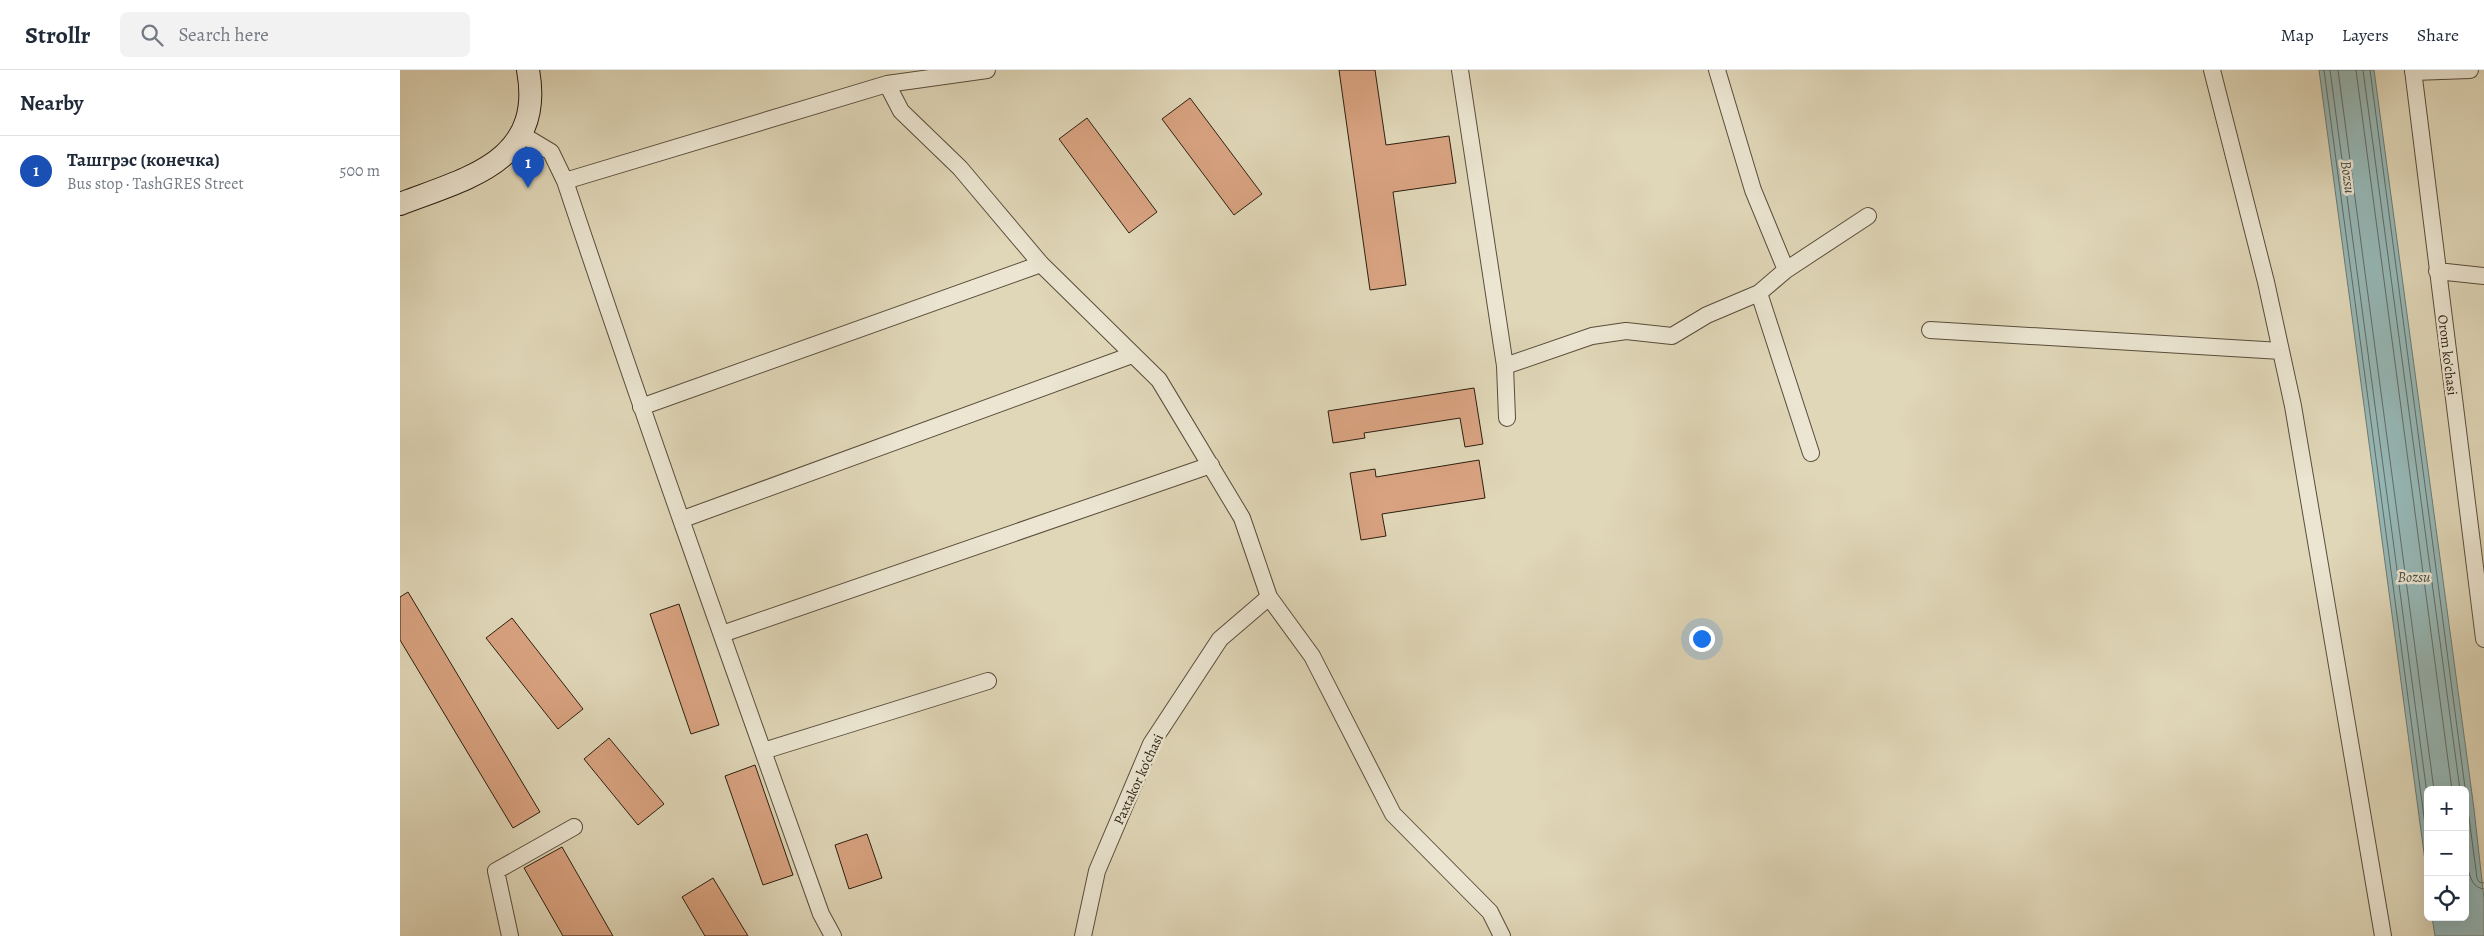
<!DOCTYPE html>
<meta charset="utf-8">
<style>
body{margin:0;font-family:Alegreya,serif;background:#f2f2f3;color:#1f2937}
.controls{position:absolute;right:15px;bottom:15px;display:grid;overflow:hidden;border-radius:8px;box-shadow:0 5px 20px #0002}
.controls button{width:45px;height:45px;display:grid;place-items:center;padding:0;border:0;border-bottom:1px solid #e0e1e3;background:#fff;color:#1f2937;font:25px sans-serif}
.you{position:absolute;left:1301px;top:568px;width:18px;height:18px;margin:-12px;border:4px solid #fff;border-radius:50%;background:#1a73e8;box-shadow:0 0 0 8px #1a73e833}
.badge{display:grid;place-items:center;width:32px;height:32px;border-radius:50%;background:#0f766e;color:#fff;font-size:16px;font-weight:700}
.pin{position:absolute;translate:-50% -41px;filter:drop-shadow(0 1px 2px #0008)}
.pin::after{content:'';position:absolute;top:26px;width:18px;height:15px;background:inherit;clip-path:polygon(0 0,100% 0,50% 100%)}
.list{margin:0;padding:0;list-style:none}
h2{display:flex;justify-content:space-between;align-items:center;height:65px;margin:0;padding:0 20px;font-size:21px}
h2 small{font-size:16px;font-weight:400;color:#747a83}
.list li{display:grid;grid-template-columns:32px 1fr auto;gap:15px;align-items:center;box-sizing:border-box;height:70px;padding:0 20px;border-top:1px solid #e0e1e3}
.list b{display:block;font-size:19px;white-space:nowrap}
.list p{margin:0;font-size:16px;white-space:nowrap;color:#747a83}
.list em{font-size:16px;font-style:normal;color:#747a83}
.icon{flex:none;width:28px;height:28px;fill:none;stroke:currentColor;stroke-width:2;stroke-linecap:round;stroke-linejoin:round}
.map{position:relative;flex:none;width:2084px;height:866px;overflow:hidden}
header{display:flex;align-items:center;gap:30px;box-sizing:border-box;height:70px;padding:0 25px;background:#fff;border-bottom:1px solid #e0e1e3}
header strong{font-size:24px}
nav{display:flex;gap:28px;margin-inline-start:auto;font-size:18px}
.search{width:350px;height:45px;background:#f2f2f3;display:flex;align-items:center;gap:12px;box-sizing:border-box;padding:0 18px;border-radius:8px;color:#747a83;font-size:19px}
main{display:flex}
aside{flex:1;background:#fff}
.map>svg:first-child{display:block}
.water{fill:#96b8b7;stroke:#6c7b75}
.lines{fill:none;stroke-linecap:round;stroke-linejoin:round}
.shore{stroke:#616c64;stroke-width:1}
.building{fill:#d9a381;stroke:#2c1f11}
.minor-casing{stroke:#594d3b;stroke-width:18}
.secondary-casing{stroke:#2c1f11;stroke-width:24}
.minor{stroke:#ebe5d1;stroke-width:16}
.secondary{stroke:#ebe5d1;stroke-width:22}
.labels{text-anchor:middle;stroke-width:5;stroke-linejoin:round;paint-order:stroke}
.street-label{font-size:14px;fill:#2c1f11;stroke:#ebe5d1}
.water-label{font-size:15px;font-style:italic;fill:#4c4d43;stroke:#ebe5d1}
</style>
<header>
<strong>Strollr</strong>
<div class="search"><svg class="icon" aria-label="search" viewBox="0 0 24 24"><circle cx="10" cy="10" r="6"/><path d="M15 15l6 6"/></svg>Search here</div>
<nav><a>Map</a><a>Layers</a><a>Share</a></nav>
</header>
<main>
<aside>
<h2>Nearby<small></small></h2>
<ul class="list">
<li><span class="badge" style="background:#1a4fb4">1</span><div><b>Ташгрэс (конечка)</b><p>Bus stop · TashGRES Street</p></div><em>500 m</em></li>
</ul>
</aside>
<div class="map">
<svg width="2084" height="866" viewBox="0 0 2084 866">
<rect width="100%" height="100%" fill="#e0d7b8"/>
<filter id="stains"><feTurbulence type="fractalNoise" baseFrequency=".004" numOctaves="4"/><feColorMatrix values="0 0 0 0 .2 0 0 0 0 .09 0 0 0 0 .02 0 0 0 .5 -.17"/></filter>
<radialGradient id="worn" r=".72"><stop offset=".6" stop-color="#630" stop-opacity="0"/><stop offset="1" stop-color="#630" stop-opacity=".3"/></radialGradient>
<path class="water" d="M 1919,0 L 1974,0 L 2074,739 L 2084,829 L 2084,866 L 2035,866 L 2032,847 L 2065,847 L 2065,720 L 2028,720 L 2028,813 Z"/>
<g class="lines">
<path class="shore" d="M 1924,0 L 2028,777
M 1930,0 L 2028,731
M 1938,0 L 2034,720
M 1956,0 L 2052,720
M 1963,0 L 2060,720
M 1970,0 L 2077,808 L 2079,812 L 2084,813
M 2065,764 C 2067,780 2064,818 2084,819"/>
</g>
<path class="building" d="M 939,0 L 975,0 L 986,75 L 1049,66 L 1056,113 L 993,122 L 1006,215 L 970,220 Z
M 790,28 L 862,124 L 834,145 L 762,49 Z
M 687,48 L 757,142 L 729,163 L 659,69 Z
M 1074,318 L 1083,374 L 1065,377 L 1060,348 L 964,363 L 965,368 L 933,373 L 928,341 Z
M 1079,390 L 1085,428 L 982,444 L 986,466 L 961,470 L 950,403 L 975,399 L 976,407 Z
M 8,522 L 140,742 L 113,758 L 0,570 L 0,527 Z
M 279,534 L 319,655 L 291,664 L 250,544 Z
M 112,548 L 183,639 L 158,659 L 86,568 Z
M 209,668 L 264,734 L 238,755 L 184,689 Z
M 355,695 L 393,805 L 363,815 L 325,706 Z
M 467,764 L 482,808 L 449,819 L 435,775 Z
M 162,777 L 213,866 L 163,866 L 124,798 Z
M 313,808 L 348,866 L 305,866 L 282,827 Z"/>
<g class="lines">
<defs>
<path id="minor" d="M 1060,0 L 1105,296 L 1107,348
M 1812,0 L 1866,212 L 1893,336 L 1983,866
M 2013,0 L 2084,569
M 2013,2 L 2070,0
M 487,14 L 501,41 L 560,98 L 641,194 L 759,310 L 842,448 L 869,527 L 912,586 L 993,744 L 1090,842 L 1102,866
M 121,64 L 151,82 L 165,111 C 247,357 334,600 421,844 L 433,866
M 165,111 L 487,14 L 587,0
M 1386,200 L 1468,146
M 2037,201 L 2084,206
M 1359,223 L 1411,383
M 1530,260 L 1881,281
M 1105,296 L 1192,266 L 1226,261 L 1272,266 L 1307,245 L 1359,223 L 1386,200 L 1353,120 L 1317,0
M 241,337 L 641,194
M 283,449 L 732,285
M 322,564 L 811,395
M 363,681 L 588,611
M 110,866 L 96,801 L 174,757
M 683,866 L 697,801 L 751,674 L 820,569 L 869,527"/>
<path id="secondary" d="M 0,134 C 67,108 145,92 128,0"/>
</defs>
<use href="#minor" class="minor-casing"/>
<use href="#secondary" class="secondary-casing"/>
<use href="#minor" class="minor"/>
<use href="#secondary" class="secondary"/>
</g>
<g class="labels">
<g class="street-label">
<text transform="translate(2048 285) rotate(83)" y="5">Orom ko'chasi</text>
<text transform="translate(738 709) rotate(-65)" y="5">Paxtakor ko'chasi</text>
</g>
<g class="water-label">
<text transform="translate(1948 107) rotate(82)" y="5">Bozsu</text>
<text x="2014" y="512">Bozsu</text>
</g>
</g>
<rect width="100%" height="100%" filter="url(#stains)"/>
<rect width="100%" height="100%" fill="url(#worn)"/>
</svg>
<div class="controls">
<button>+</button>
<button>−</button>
<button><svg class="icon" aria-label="locate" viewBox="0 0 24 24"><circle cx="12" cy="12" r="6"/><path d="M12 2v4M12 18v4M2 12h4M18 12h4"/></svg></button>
</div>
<div class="you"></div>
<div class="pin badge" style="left:128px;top:118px;background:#1a4fb4">1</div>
</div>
</main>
